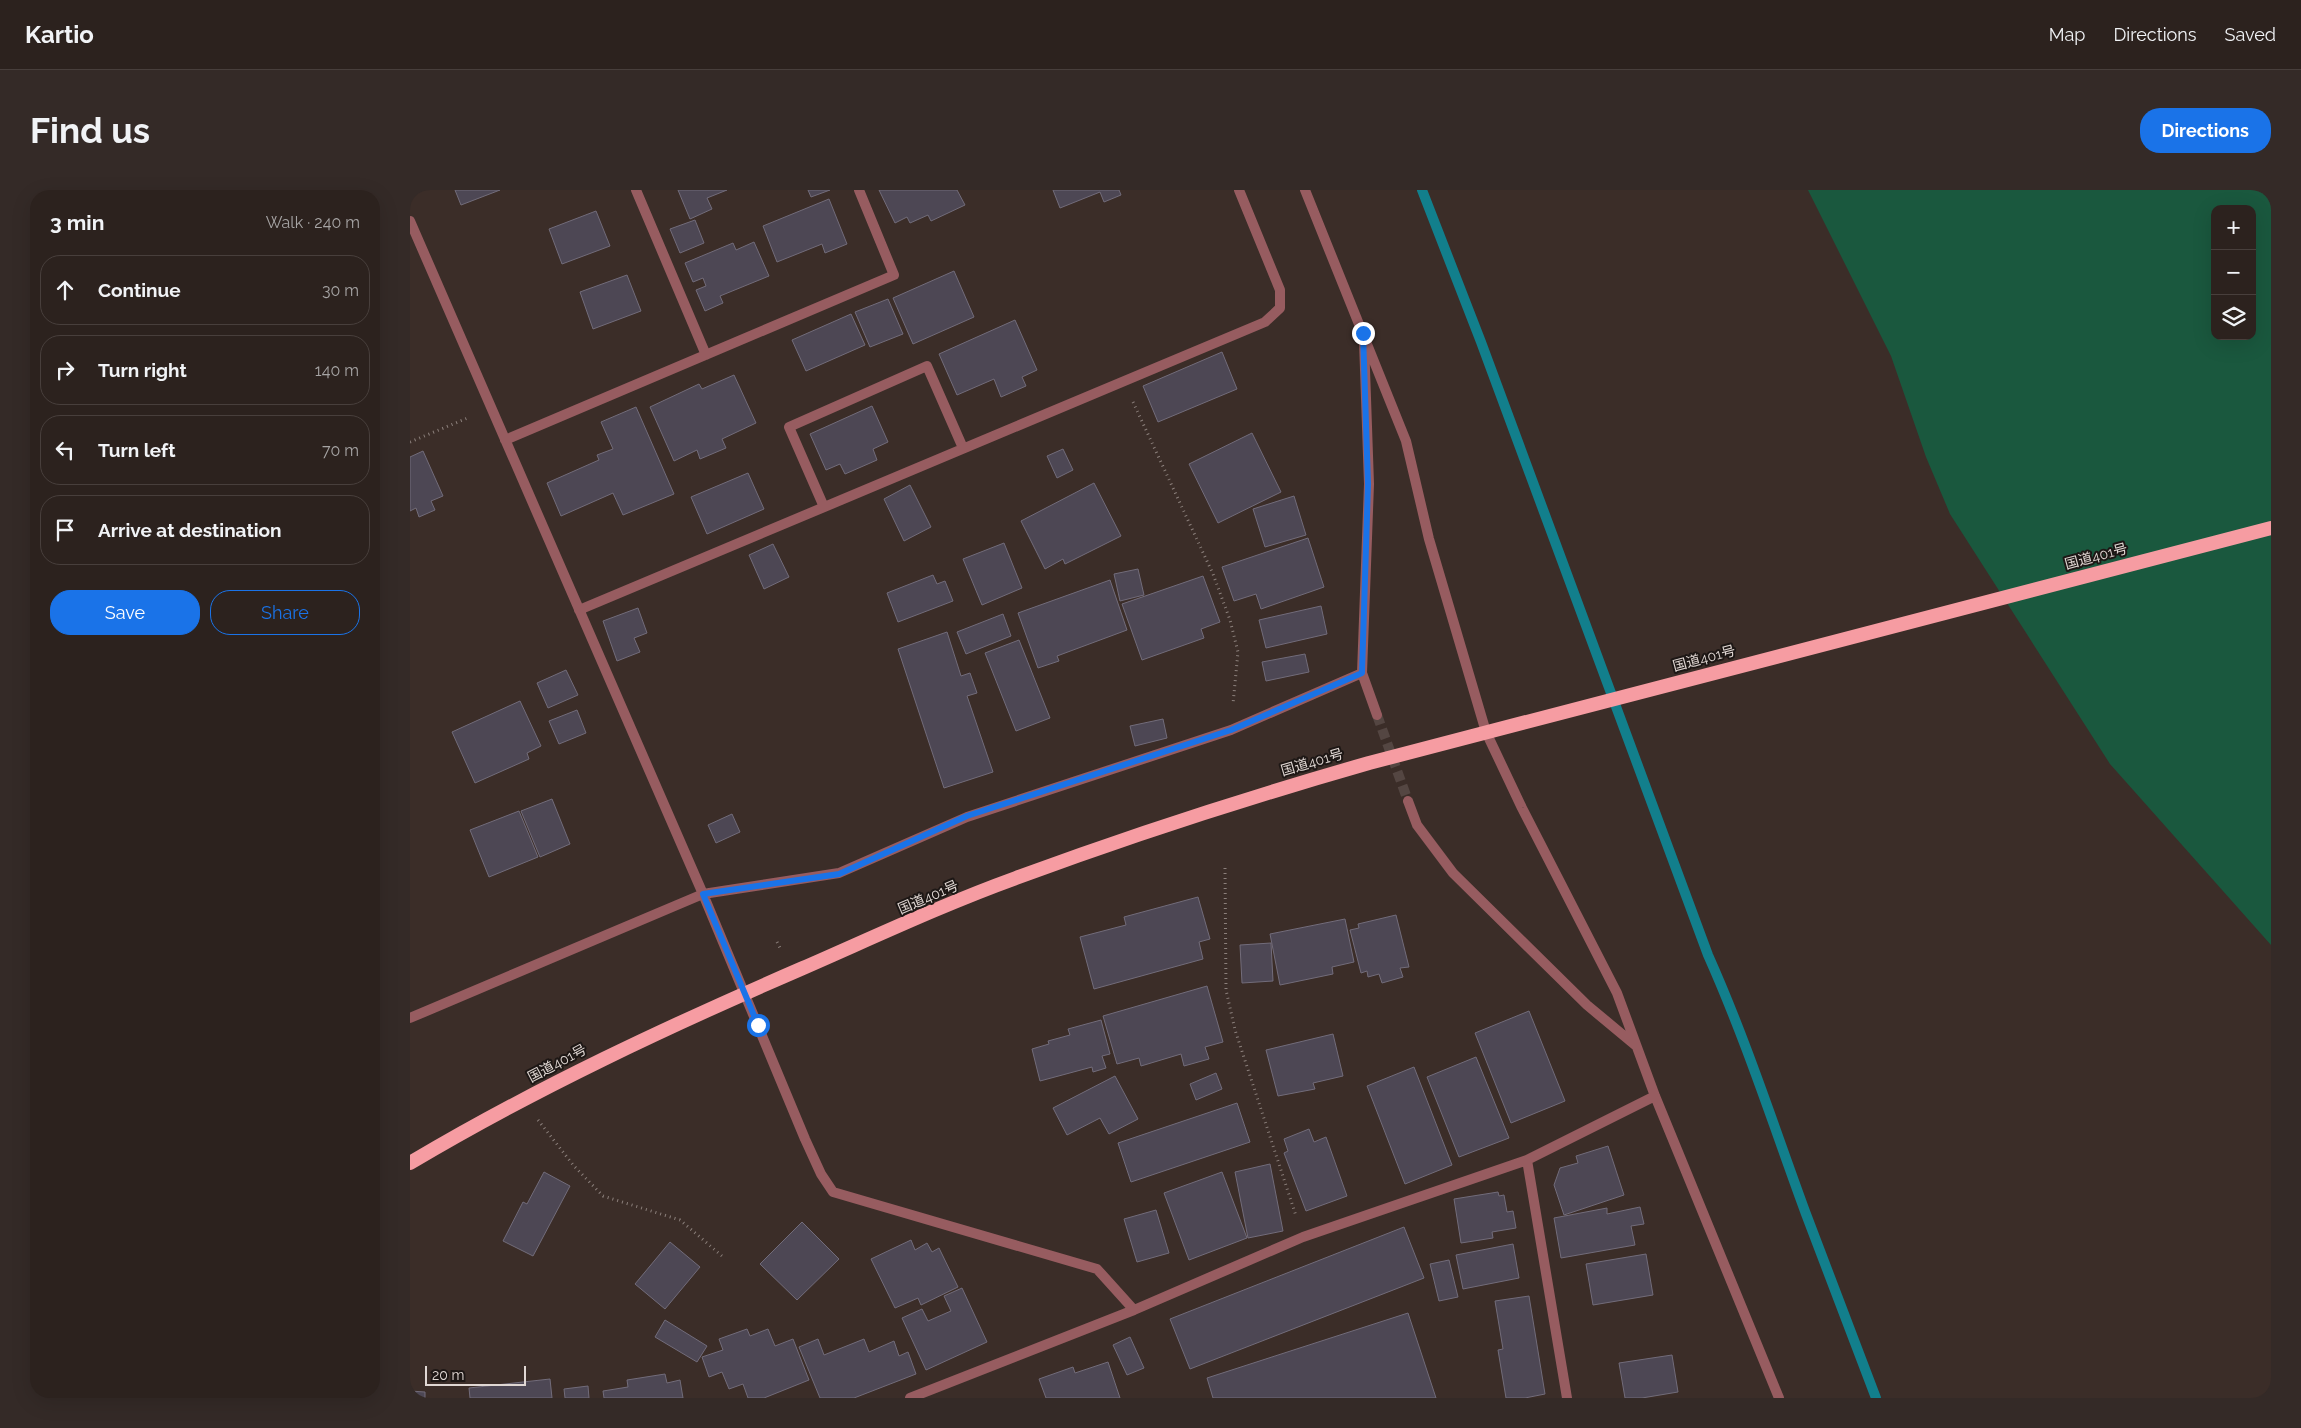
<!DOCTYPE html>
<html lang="en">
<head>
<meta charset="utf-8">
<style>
  :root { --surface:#2c221e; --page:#342a27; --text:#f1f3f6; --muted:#a6a4a4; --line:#483f3c; --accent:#1a73e8 }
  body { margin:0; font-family:Raleway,"Noto Sans JP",sans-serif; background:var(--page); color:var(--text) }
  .controls { position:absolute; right:15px; top:15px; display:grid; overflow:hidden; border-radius:10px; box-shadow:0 5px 20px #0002 }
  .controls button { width:45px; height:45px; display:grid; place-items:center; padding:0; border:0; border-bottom:1px solid var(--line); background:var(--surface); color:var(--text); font:25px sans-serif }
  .scale { position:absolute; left:15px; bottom:12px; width:101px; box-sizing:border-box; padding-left:5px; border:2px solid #e0d7d3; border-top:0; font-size:14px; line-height:18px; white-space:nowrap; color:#e0d7d3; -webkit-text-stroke:4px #1d1715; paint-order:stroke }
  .stop { position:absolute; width:15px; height:15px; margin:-11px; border:4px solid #1a73e8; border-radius:50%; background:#fff }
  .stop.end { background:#1a73e8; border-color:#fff; box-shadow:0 1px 5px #0008 }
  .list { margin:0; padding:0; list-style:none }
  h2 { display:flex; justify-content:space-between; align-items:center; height:65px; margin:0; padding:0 20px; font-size:21px }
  h2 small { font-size:16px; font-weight:400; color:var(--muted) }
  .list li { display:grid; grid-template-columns:32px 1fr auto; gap:15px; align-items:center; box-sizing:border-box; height:70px; margin:0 10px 10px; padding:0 10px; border:1px solid var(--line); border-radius:20px }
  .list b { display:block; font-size:19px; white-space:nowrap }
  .list em { font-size:16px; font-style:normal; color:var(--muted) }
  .actions { display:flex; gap:10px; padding:15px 20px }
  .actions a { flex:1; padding:11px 0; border:1px solid var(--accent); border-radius:20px; text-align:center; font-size:18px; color:var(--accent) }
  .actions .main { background:var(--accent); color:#fff }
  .icon { flex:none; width:28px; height:28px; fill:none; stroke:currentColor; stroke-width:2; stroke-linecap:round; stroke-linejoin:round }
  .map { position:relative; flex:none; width:1861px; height:1208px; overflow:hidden; border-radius:20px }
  header { display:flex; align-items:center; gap:30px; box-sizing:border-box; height:70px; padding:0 25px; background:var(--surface); border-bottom:1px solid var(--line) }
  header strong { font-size:24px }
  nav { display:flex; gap:28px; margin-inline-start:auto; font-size:18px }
  .intro { display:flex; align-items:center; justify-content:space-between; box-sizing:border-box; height:120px; padding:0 30px }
  h1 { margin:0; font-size:35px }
  .button { padding:12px 22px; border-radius:20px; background:var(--accent); color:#fff; font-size:18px; font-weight:700 }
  main { display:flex; gap:30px; padding:0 30px }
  aside { flex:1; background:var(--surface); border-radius:20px; box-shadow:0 5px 20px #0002 }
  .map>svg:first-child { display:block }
  .green { fill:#1a583e; fill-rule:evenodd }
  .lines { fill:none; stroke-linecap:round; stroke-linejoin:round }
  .stream { stroke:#127f8c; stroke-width:10 }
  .building { fill:#4d4754; stroke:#726c7a }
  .minor-tunnel { stroke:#544642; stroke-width:10; stroke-dasharray:10 5; stroke-linecap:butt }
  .path { stroke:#8c807c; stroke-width:3; stroke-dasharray:1 4; stroke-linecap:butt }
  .minor { stroke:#975c60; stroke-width:10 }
  .trunk { stroke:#f69ca2; stroke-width:14 }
  .route { stroke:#1a73e8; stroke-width:6 }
  .labels { text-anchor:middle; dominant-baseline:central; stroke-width:4; stroke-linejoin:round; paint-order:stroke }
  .street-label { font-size:14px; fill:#e0d7d3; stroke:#1d1715 }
</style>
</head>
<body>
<header>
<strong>Kartio</strong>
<nav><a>Map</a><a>Directions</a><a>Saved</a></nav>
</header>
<div class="intro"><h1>Find us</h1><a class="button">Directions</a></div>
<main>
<aside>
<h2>3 min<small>Walk · 240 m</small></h2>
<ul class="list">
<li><svg class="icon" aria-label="ahead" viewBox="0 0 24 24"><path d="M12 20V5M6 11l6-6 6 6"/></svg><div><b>Continue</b></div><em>30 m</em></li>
<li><svg class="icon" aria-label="right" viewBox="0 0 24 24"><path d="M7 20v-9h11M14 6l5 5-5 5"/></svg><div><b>Turn right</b></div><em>140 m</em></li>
<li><svg class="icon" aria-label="left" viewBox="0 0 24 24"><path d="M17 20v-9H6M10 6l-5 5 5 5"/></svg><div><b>Turn left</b></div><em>70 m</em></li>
<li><svg class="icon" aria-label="arrive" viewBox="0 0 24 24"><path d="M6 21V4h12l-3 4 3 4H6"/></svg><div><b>Arrive at destination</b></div></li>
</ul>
<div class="actions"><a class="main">Save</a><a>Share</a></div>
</aside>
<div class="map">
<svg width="1861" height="1208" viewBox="0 0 1861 1208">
  <rect width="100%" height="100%" fill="#3b2d28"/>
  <path class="green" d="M1398 0H1861V755L1700 574 1540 324 1516 267 1481 166ZM1805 19H1842V146H1805Z"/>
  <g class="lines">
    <path class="stream" d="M1012 0 1071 152 1298 765C1336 850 1364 937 1396 1024 1419 1086 1443 1147 1466 1208"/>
  </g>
  <path class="building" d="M45 0H90L51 15Z
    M268 0H317L297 8 302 19 280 29Z
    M398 0H420L401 7Z
    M469 0H547L555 15 521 31 518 25 500 33 497 27 485 33Z
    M643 0H709L711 5 694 12 690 2 650 18Z
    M419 9 437 54 415 63 412 54 367 72 353 36Z
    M186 21 200 56 152 74 139 39Z
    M285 30 294 53 270 63 260 39Z
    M344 52 359 86 310 106 313 113 295 121 286 100 296 96 293 88 283 92 275 73 323 53 326 60Z
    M544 81 564 127 503 154 483 108Z
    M217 85 231 121 183 139 170 102Z
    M478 109 493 144 460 157 445 122Z
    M441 124 455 155 396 181 382 150Z
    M605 130 627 180 612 187 616 196 591 207 584 189 547 205 529 164Z
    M812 162 827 199 748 232 733 196Z
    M324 185 346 233 312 249 316 258 290 269 287 260 264 271 240 217 289 194 292 199Z
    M462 216 478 252 463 259 467 270 435 284 430 274 416 280 400 244Z
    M226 217 264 304 213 325 203 303 151 326 137 293 189 270 187 265 203 259 191 232Z
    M842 243 871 302 808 333 779 274Z
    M653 259 663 280 647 288 637 266Z
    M13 261 33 306 21 311 25 320 9 327 6 318 0 321V267Z
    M338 283 354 319 297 344 281 307Z
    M684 293 711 346 655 374 653 369 635 379 611 331Z
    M500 295 521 337 494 351 474 309Z
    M884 306 896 345 855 357 843 319Z
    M898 348 914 397 851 419 846 404 824 411 812 377Z
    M594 353 612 398 572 415 553 369Z
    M363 354 379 387 354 399 339 365Z
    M728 379 734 405 710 411 704 384Z
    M523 385 527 394 535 391 543 411 488 432 477 403Z
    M793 386 810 432 791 439 794 448 732 470 712 414Z
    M700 390 717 440 647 466 649 471 628 478 608 423Z
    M911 416 917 444 856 458 849 430Z
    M228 418 237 443 224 448 230 462 207 471 193 431Z
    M593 424 601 446 556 464 547 442Z
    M537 442 551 486 560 483 567 503 557 506 583 582 534 598 488 459Z
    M609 450 640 528 606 541 575 463Z
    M895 464 899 482 856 491 852 472Z
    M156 480 168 505 138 518 127 493Z
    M110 511 131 556 117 563 119 569 65 593 42 542Z
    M167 520 176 543 149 554 139 531Z
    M753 529 757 548 725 556 720 536Z
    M142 609 160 654 130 667 111 621Z
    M109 621 128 667 79 687 60 640Z
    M322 624 330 642 306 653 298 635Z
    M788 707 800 749 789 752 793 769 684 799 670 747 716 735 714 727Z
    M986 725 999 777 990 778 993 787 972 793 969 784 958 787 957 781 951 783 940 740 949 738 948 734Z
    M935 729 944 772 922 777 923 784 870 795 860 744Z
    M861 753 863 791 832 793 830 755Z
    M797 796 813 852 795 857 799 869 774 876 771 864 731 876 729 868 707 874 693 826Z
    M1119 821 1155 911 1101 933 1065 843Z
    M691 830 700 864 692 866 696 878 683 882 682 877 630 891 622 859 639 854 638 851 660 845 658 839Z
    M923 844 933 886 903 893 905 899 868 906 856 860Z
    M1066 867 1099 948 1049 967 1017 887Z
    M1004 877 1042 975 995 994 957 896Z
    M806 883 812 899 786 910 780 894Z
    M705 886 728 929 699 944 690 928 657 945 643 918Z
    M827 913 840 952 721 992 708 953Z
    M899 939 904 952 916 947 937 1006 896 1021 874 963 878 961 874 949Z
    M1198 956 1214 1005 1154 1025 1144 995 1150 978 1168 973 1166 966Z
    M860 974 873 1041 838 1048 825 982Z
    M134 982 160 996 123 1066 93 1051 113 1012 117 1014Z
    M812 982 837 1048 779 1070 754 1003Z
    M1088 1002 1089 1006 1094 1005 1097 1022 1103 1021 1106 1038 1082 1042 1083 1048 1051 1053 1044 1009Z
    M1230 1017 1234 1034 1221 1036 1225 1055 1151 1068 1144 1028 1197 1018V1024Z
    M746 1020 759 1063 727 1072 714 1029Z
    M392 1032 429 1069 387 1110 350 1074Z
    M994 1037 1014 1088 780 1179 760 1129Z
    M501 1050 505 1060 517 1053 522 1062 529 1058 548 1097 511 1115 508 1108 485 1118 461 1069Z
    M260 1052 290 1077 255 1119 225 1094Z
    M1103 1054 1109 1088 1053 1099 1046 1065Z
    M1236 1064 1243 1105 1183 1115 1176 1074Z
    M1039 1070 1048 1107 1029 1111 1020 1074Z
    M552 1098 577 1152 516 1180 492 1128 512 1119 518 1131 541 1121 534 1106Z
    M1119 1106 1135 1204 1115 1208H1096L1088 1160 1093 1159 1085 1111Z
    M998 1123 1026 1208H803L797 1188Z
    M255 1130 297 1156 287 1172 245 1147Z
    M337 1139 340 1146 358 1139 365 1156 383 1149 399 1190 354 1208H338L333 1194 319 1199 312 1182 299 1187 292 1167 313 1160 309 1149Z
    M720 1147 734 1178 717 1185 703 1155Z
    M408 1149 414 1165 454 1149 459 1162 484 1151 489 1166 498 1162 506 1184 444 1208H410L389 1157Z
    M1262 1165 1268 1202 1232 1208H1215L1209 1173Z
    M698 1172 710 1208H636L629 1189 663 1177 665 1183Z
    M255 1184 257 1193 270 1190 273 1208H194L193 1201 218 1197 217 1190Z
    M140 1189 142 1208H60L59 1198Z
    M178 1196 179 1208H155L154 1199Z
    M0 1201 15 1202V1208H0Z"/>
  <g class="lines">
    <path class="minor-tunnel" d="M967 525 998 611"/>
    <path class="path" d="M723 212 803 384 820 430 828 462 823 514
      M0 252 60 227
      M815 678 816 800 825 840 886 1026
      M367 752 371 760
      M128 930 164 976 193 1006 270 1030 312 1066"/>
    <path class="minor" d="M226 0 296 165
      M895 0 996 251 1019 349 1076 542 1112 618 1207 803 1245 906 1369 1208
      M0 31 293 704 429 683 557 627 821 540 952 483
      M954 151 959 294 952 483 967 525
      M95 250 484 85 449 0
      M414 317 379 237 517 176 553 258
      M169 420 855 132 870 118V100L829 0
      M998 611 1007 635 1043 683 1177 815 1225 855
      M0 828 293 704 395 949 411 984 423 1002 687 1079 724 1120
      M1117 970 1245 906
      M500 1208 724 1120 893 1047 1117 970 1157 1208"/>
    <path class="trunk" d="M0 973C126 898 259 836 393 778 464 747 534 714 606 688 722 645 840 607 959 573L1861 338"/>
  </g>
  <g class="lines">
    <path class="route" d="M348 835 293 704 429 684 557 626 821 540 952 483 958 294 953 143"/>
  </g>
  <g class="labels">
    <g class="street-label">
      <text transform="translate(1686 366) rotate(-15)">国道401号</text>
      <text transform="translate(1294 468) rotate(-15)">国道401号</text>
      <text transform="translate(902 572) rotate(-16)">国道401号</text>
      <text transform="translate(518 707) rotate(-23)">国道401号</text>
      <text transform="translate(147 873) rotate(-28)">国道401号</text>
    </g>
  </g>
</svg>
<div class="controls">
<button>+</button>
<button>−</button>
<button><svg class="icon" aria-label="layers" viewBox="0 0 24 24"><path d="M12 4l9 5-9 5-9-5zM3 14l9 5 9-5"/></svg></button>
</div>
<div class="scale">20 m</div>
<div class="stop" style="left:348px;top:835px"></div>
<div class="stop end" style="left:953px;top:143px"></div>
</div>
</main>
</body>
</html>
